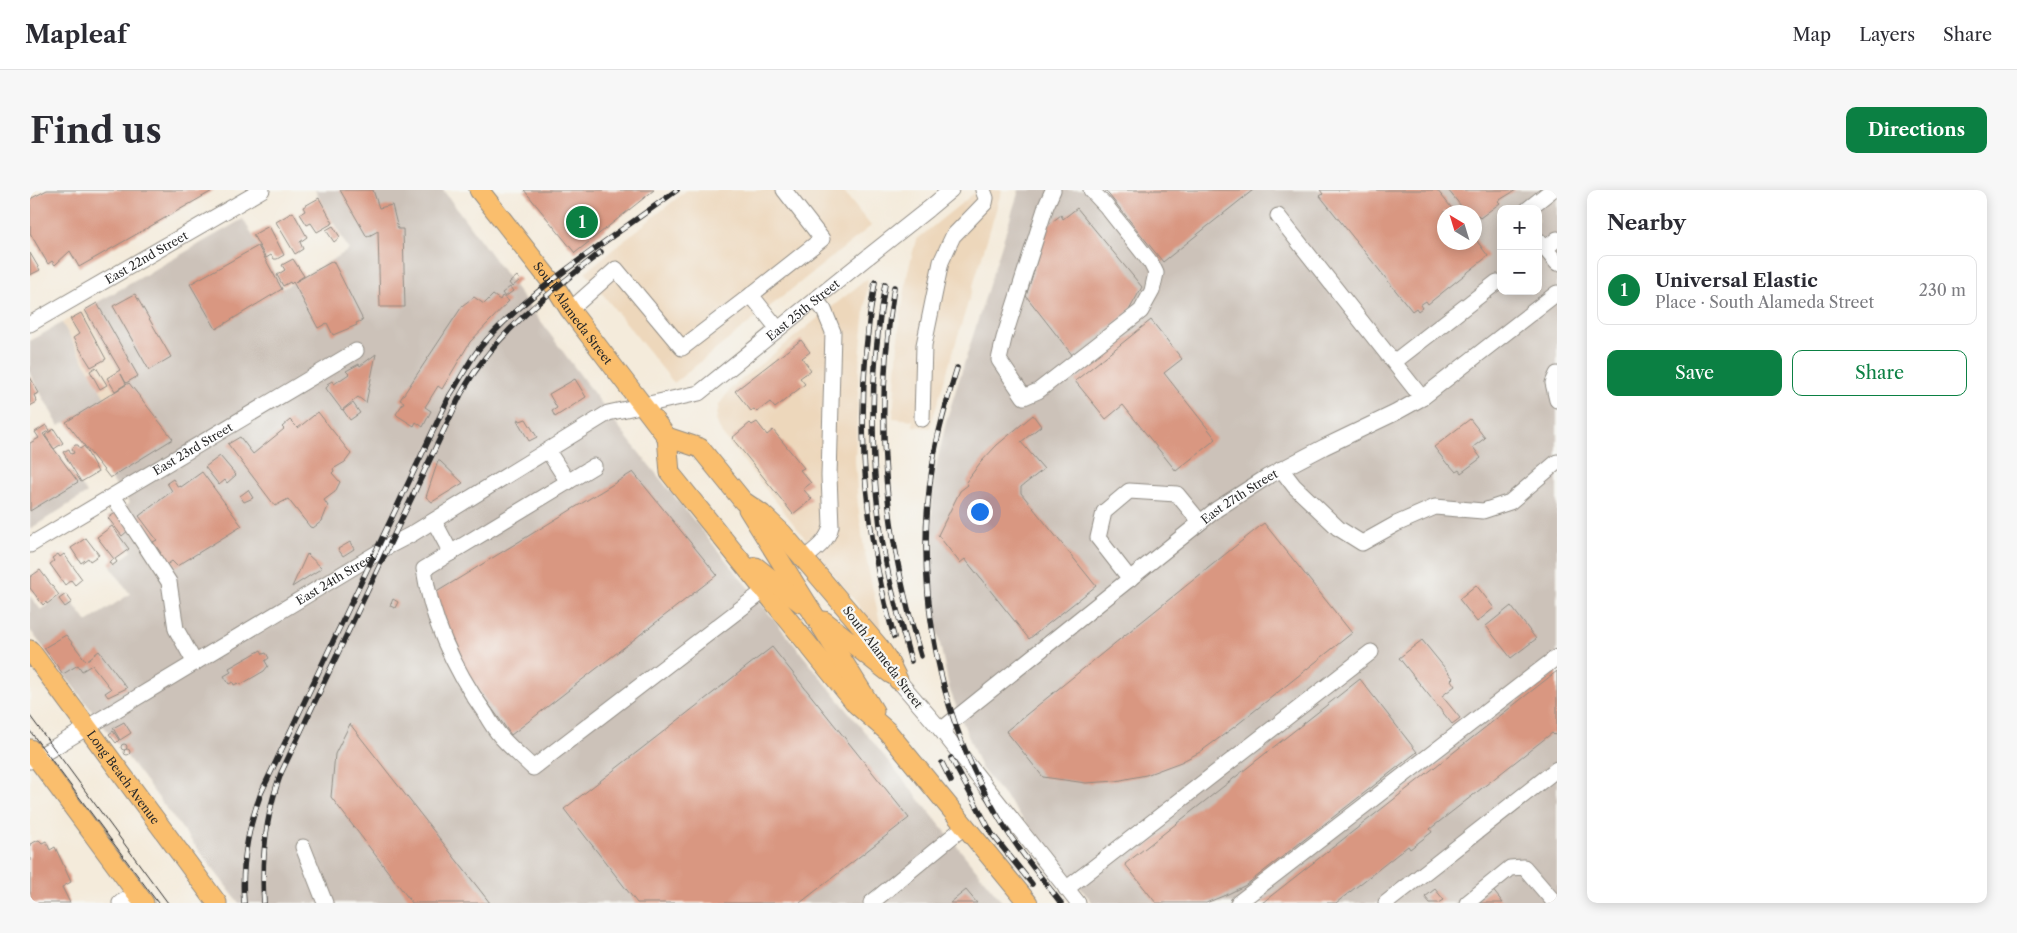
<!DOCTYPE html>
<html lang="en">
<head>
<meta charset="utf-8">
<style>
  :root { --surface:#fff; --page:#f7f7f7; --text:#2b2b33; --muted:#7c7c81; --line:#e1e1e2; --accent:#0b8043 }
  body { margin:0; font-family:"Libre Caslon Text",serif; background:var(--page); color:var(--text) }
  .controls { position:absolute; right:15px; top:15px; display:grid; overflow:hidden; border-radius:10px; box-shadow:0 2px 12px #0003 }
  .controls button { width:45px; height:45px; display:grid; place-items:center; padding:0; border:0; border-bottom:1px solid var(--line); background:var(--surface); color:var(--text); font:25px sans-serif }
  .compass { position:absolute; left:1407px; top:15px; width:45px; height:45px; border-radius:50%; background:var(--surface); box-shadow:0 2px 12px #0003; rotate:322deg }
  .you { position:absolute; left:949px; top:321px; width:18px; height:18px; margin:-12px; border:4px solid #fff; border-radius:50%; background:#1a73e8; box-shadow:0 0 0 8px #1a73e833 }
  .badge { display:grid; place-items:center; width:32px; height:32px; border-radius:50%; background:var(--accent); color:#fff; font-size:16px; font-weight:700 }
  .pin { position:absolute; translate:-50% -50%; border:2px solid #fff; box-shadow:0 1px 5px #0006 }
  .list { margin:0; padding:0; list-style:none }
  h2 { display:flex; justify-content:space-between; align-items:center; height:65px; margin:0; padding:0 20px; font-size:21px }
  h2 small { font-size:16px; font-weight:400; color:var(--muted) }
  .list li { display:grid; grid-template-columns:32px 1fr auto; gap:15px; align-items:center; box-sizing:border-box; height:70px; margin:0 10px 10px; padding:0 10px; border:1px solid var(--line); border-radius:10px }
  .list b { display:block; font-size:19px; white-space:nowrap }
  .list p { margin:0; font-size:16px; white-space:nowrap; color:var(--muted) }
  .list em { font-size:16px; font-style:normal; color:var(--muted) }
  .actions { display:flex; gap:10px; padding:15px 20px }
  .actions a { flex:1; padding:11px 0; border:1px solid var(--accent); border-radius:10px; text-align:center; font-size:18px; color:var(--accent) }
  .actions .main { background:var(--accent); color:#fff }
  .map { position:relative; flex:none; width:1527px; height:713px; overflow:hidden; border-radius:10px }
  header { display:flex; align-items:center; gap:30px; box-sizing:border-box; height:70px; padding:0 25px; background:var(--surface); border-bottom:1px solid var(--line) }
  header strong { font-size:24px }
  nav { display:flex; gap:28px; margin-inline-start:auto; font-size:18px }
  .intro { display:flex; align-items:center; justify-content:space-between; box-sizing:border-box; height:120px; padding:0 30px }
  h1 { margin:0; font-size:35px }
  .button { padding:12px 22px; border-radius:10px; background:var(--accent); color:#fff; font-size:18px; font-weight:700 }
  main { display:flex; gap:30px; padding:0 30px }
  aside { flex:1; background:var(--surface); border-radius:10px; box-shadow:0 2px 12px #0003 }
  .map>svg:first-child { display:block }
  .built { fill:#edd7bb }
  .industrial { fill:#ccc2b9; fill-rule:evenodd }
  .building { fill:#d99781 }
  .lines { fill:none; stroke-linecap:round; stroke-linejoin:round }
  .minor-casing { stroke:#908b83; stroke-width:17 }
  .major-casing { stroke:#908b83; stroke-width:21 }
  .minor { stroke:#fff; stroke-width:15 }
  .major { stroke:#fabe6d; stroke-width:19 }
  .tram { stroke:#2b2b2b; stroke-width:1 }
  .rail-casing { stroke:#2b2b2b; stroke-width:5.5 }
  .rail { stroke:#f6f6f2; stroke-width:4; stroke-dasharray:11; stroke-linecap:butt }
  .minor-bridge-casing { stroke:#908b83; stroke-width:17; stroke-linecap:butt }
  .minor-bridge { stroke:#fff; stroke-width:15 }
  .labels { text-anchor:middle; dominant-baseline:central; stroke-width:4.5; stroke-linejoin:round; paint-order:stroke }
  .street-label { font-size:12px; fill:#2b2b2b; stroke:#f6f6f2 }
</style>
</head>
<body>
<header>
<strong>Mapleaf</strong>
<nav><a>Map</a><a>Layers</a><a>Share</a></nav>
</header>
<div class="intro"><h1>Find us</h1><a class="button">Directions</a></div>
<main>
<div class="map">
<svg width="1527" height="713" viewBox="0 0 1527 713">
  <rect width="100%" height="100%" fill="#f6f6f2"/>
  <filter id="ink" filterUnits="userSpaceOnUse"><feTurbulence type="fractalNoise" baseFrequency=".02" numOctaves="2"/><feDisplacementMap in="SourceGraphic" scale="10" xChannelSelector="R" yChannelSelector="G"/><feConvolveMatrix kernelMatrix="1 2 1 2 8 2 1 2 1" color-interpolation-filters="sRGB"/></filter>
  <filter id="wash" filterUnits="userSpaceOnUse"><feTurbulence type="fractalNoise" baseFrequency=".0096" numOctaves="4" result="noise"/><feDisplacementMap in="SourceGraphic" scale="20" xChannelSelector="R" yChannelSelector="G"/><feGaussianBlur stdDeviation="1.12" result="paint"/><feColorMatrix in="noise" values="0 0 0 0 0 0 0 0 0 0 0 0 0 0 0 0 0 1.4 0 .05"/><feComposite in="paint" operator="in"/></filter>
  <g filter="url(#wash)">
    <rect width="100%" height="100%" fill="#f4ebdb"/>
    <path class="built" d="M657 0H812L841 36 644 193 555 82Z
      M948 0H972L900 238 883 236V230L863 228 869 139 878 81 886 50Z
      M838 88 829 179 825 270 828 315 834 359 853 446 692 244 686 230 689 215 702 197Z
      M54 120 97 194 74 208 32 133Z"/>
    <path class="industrial" d="M285 0H413L594 244 973 713H209L0 440V406L11 420 35 403 57 432 100 404 81 377 102 361 77 327 100 313 36 232 29 236 0 184V151L32 133 75 208 97 194 54 120 213 29 253 98 319 60Z
      M989 0H1527V713H1063L951 578 920 501 905 431 900 395V360L904 286 917 228ZM1471 19H1508V101H1471ZM1414 22H1444V52H1414Z
      M13 245 57 303 0 339V253Z"/>
    <g id="blocks">
      <path class="building" d="M17 0H184L49 77 40 61 25 75 22 71 18 74 0 43V9Z
        M310 0H343L349 18 362 15 368 39H373L375 117H350L348 41 337 47Z
        M494 0H624L545 63Z
        M1075 0H1223L1133 72Z
        M1290 0H1407L1425 22H1414V52H1444V47L1458 66 1398 114 1396 111 1390 115 1392 118 1388 121 1386 118 1382 121 1290 6 1293 4Z
        M1418 0H1486L1468 11 1470 13 1450 28 1448 26 1444 29V22H1436Z
        M289 8 303 33 287 42 281 33 277 35 270 24 275 21 273 17Z
        M1047 18 1112 97 1098 122 1043 166 996 106 1018 35 1031 25 1033 29Z
        M263 22 277 47 270 52 273 59 265 64 246 32Z
        M239 36 254 65 247 69H244L241 65 236 68 223 45Z
        M303 36 310 47 304 52 296 40Z
        M228 56 252 99 186 139 160 94Z
        M0 63 10 80 0 85Z
        M263 69 274 86 265 92 303 71 333 130 326 133 327 135 303 145 297 133 288 138 263 92 261 94 260 92 253 96 247 85 255 80 252 75Z
        M487 86 490 90 482 97 479 93Z
        M480 97 483 101 475 107 472 103Z
        M105 104 141 167 119 180 83 116Z
        M463 105 470 110 472 106 479 111 440 152 412 199 408 196 395 217 401 221 393 237 386 232 384 236 368 226 366 224 374 212 370 210 433 115 444 107 454 114Z
        M67 113 108 186 96 193 91 184 96 194 85 201 77 188 90 180 55 120Z
        M51 123 76 169 61 177 43 148 49 144 40 129Z
        M1121 130 1152 169 1134 183 1186 249 1146 281 1093 215 1076 229 1045 191Z
        M771 150 780 162 772 168 781 180 770 188 775 194 745 218 740 212 727 222 724 219 721 221 705 201Z
        M346 164 336 213 328 207 312 220 297 200 296 198 299 195 297 194 302 191 304 194 319 184 316 181 329 174 330 176Z
        M66 177 77 195 70 199 60 181Z
        M0 187 9 203 4 205 7 212 0 216Z
        M545 189 556 207 525 227 522 221 527 218 519 204Z
        M99 193 143 249 80 288 36 232Z
        M323 213 330 223 320 230 313 220Z
        M288 222 321 264 315 272 303 279 304 281 302 283 310 292 305 302 294 310 298 316 292 331 283 338 280 337 258 309 245 316 198 254 210 247 223 264 254 239 252 237 260 230 268 238Z
        M1003 225 1011 236 991 252 1014 279 991 297V303L1066 396 999 449 935 369 930 373 908 345 930 301 938 295 936 292 950 273 967 255Z
        M489 229 490 231 496 229 507 247 499 251 487 230Z
        M1440 229 1455 248 1443 257 1451 268 1431 283 1429 280 1426 282 1419 274 1418 275 1404 257Z
        M727 232 737 245 743 240 774 278 770 280 781 293 773 299 782 309 763 324 702 248 720 233 722 235Z
        M16 235 20 240 13 244 48 292 0 321V253L9 248 5 242Z
        M24 239 33 253 24 259 15 245Z
        M45 255H48L50 259 54 256 68 282 51 292 33 262 39 259 41 264 44 263 42 259Z
        M190 266 206 285 197 293 195 290 189 295 175 277Z
        M408 271H410L433 293 402 312 396 307Z
        M172 282 212 336 147 376 142 371 135 376 127 365 131 363 123 352 127 350 109 326 142 301 137 293 143 289 148 297 150 296 151 297Z
        M603 282 687 385 481 545 453 506 436 479 420 444 405 403Z
        M218 300 223 308 214 312 210 306Z
        M87 322 100 339 92 346 78 328Z
        M1234 333 1322 443 1203 538 1170 562 1151 572 1116 585 1086 591 1056 593 1013 587 976 541Z
        M82 336 99 359 85 369 87 372 82 376 79 372 84 369 67 347Z
        M56 348 69 365 60 371 58 368 51 373 41 358Z
        M320 352 324 359 313 366 308 359Z
        M28 364 30 367 34 364 52 389 45 395 41 390 35 395 20 374 24 371 22 368Z
        M277 364 292 378 262 397Z
        M10 380 29 405 17 414 16 412 13 415 0 398V387Z
        M1446 395 1464 418 1447 432 1429 409Z
        M36 404 42 412 35 417 29 409Z
        M363 409 368 412 365 418 360 416Z
        M1481 416 1506 449 1481 468 1456 436Z
        M36 445 56 471 69 461 97 498 78 507 75 503 81 499 62 475 52 481 48 475 33 484 14 458Z
        M1392 450 1423 488 1421 490 1425 496 1412 506 1430 528 1422 534 1369 468Z
        M742 457 879 628 770 713H607L534 619Z
        M231 460 233 464 236 463 239 468 235 471 238 476 234 481 210 495 208 493 204 495 203 492 199 494 194 486 201 482 199 478Z
        M1527 481V543L1524 545 1522 543 1400 639 1402 642 1380 659 1378 656 1306 713H1232Z
        M1330 489 1387 562 1216 695 1198 704 1176 713H1126L1095 674Z
        M94 532 101 543 90 550 83 538Z
        M320 534 460 713H382L301 607 305 564Z
        M83 541 89 550 86 553 79 544Z
        M91 557a3 3 0 1 1 6 0a3 3 0 1 1-6 0Z
        M94 562a3 3 0 1 1 6 0a3 3 0 1 1-6 0Z
        M9 650 12 653 16 651 20 660 25 657 32 672 41 692 32 697 40 713H0V654Z
        M1405 699 1414 710 1409 713H1400L1395 707Z
        M1462 699 1473 713H1444Z
        M936 700 947 713H920Z"/>
    </g>
  </g>
  <g filter="url(#ink)">
    <use href="#blocks" fill-opacity="0" stroke="#908b83" stroke-width="1"/>
    <g class="lines">
      <defs>
        <g id="minor">
          <path d="M1023 0 1016 16 974 148 969 170 994 207 1008 201 1111 121 1122 101 1126 83 1121 73 1076 16 1061 0"/>
          <path d="M1498 19 1522 0"/>
          <path d="M897 20 921 0"/>
          <path d="M1248 26 1392 208"/>
          <path d="M1508 50 1527 73"/>
          <path d="M1515 59 1527 49"/>
          <path d="M540 120 586 79 652 158 721 105"/>
          <path id="s1" d="M0 134 232 0"/>
          <path d="M748 139 721 105 792 49 754 0"/>
          <path d="M1364 172 1467 92"/>
          <path d="M1527 184 1523 193 1527 210"/>
          <path d="M892 229 894 155 911 72 923 46 955 13 956 8 953 0"/>
          <path d="M518 261 538 292"/>
          <path d="M564 276 394 379C402 433 424 479 455 523 460 532 466 541 472 548 482 559 493 568 503 578L735 400"/>
          <path d="M1251 279 1264 296 1308 338 1332 353 1366 334 1405 317 1453 321 1480 312 1527 272"/>
          <path d="M83 306 139 392 146 439 165 473"/>
          <path d="M404 331 421 363"/>
          <path id="s2" d="M0 355 326 161"/>
          <path d="M775 368C786 359 798 351 801 336L799 286 803 142 794 120 785 109"/>
          <path d="M1100 389 1068 348 1074 322 1099 301 1147 304 1170 332"/>
          <path d="M868 490 911 540 1048 713"/>
          <path id="s3" d="M911 540 1187 319 1237 287 1294 257 1365 223 1392 208 1527 103"/>
          <path id="s4" d="M0 571 23 558 357 357 382 344 578 223 669 203 839 66"/>
          <path d="M273 657 295 713"/>
          <path d="M1036 699 1341 462"/>
          <path d="M90 713 107 703"/>
          <path d="M841 713 935 636"/>
          <path d="M1208 713 1527 467"/>
          <path d="M1356 713 1527 579"/>
          <path d="M1437 713 1480 678 1494 677 1525 713"/>
        </g>
        <g id="major">
          <path id="s5" d="M449 0 526 98 540 120 637 247 640 283 826 514 857 541 998 713"/>
          <path d="M637 247 670 258 713 311 732 324 752 343 849 457 858 470 868 490"/>
          <path d="M718 319 844 521"/>
          <path d="M726 377 771 413"/>
          <path d="M794 431 861 484"/>
          <path id="s6" d="M0 460 187 713"/>
          <path d="M0 559 114 713"/>
        </g>
      </defs>
      <use href="#minor" class="minor-casing"/>
      <use href="#major" class="major-casing"/>
      <use href="#minor" class="minor"/>
      <use href="#major" class="major"/>
      <path class="tram" d="M0 526 138 713
        M0 541 128 713"/>
      <defs>
        <path id="rail" d="M845 92C824 210 831 332 864 447
          M855 94C839 185 839 277 855 368 862 403 871 437 881 471
          M864 97C844 225 853 342 891 466
          M927 178C918 207 909 236 904 266 883 385 904 516 965 621 983 654 1008 683 1031 713
          M921 568 962 644 1002 694
          M912 573 921 591
          M214 713C211 675 218 638 231 603L420 205C430 190 438 173 448 160 466 138 487 119 509 101 553 65 601 34 647 0
          M234 713C231 669 236 624 251 583L431 204C464 144 518 104 571 62"/>
      </defs>
      <use href="#rail" class="rail-casing"/>
      <use href="#rail" class="rail"/>
      <defs>
        <path id="minor-bridge" d="M839 66 897 20"/>
      </defs>
      <use href="#minor-bridge" class="minor-bridge-casing"/>
      <use href="#minor-bridge" class="minor-bridge"/>
    </g>
  </g>
  <g class="labels">
    <g class="street-label">
      <text stroke="none"><textPath href="#s1" startOffset="134">East 22nd Street</textPath></text>
      <text stroke="none"><textPath href="#s4" startOffset="901">East 25th Street</textPath></text>
      <text stroke="none"><textPath href="#s5" startOffset="155">South Alameda Street</textPath></text>
      <text stroke="none"><textPath href="#s2" startOffset="189">East 23rd Street</textPath></text>
      <text stroke="none"><textPath href="#s3" startOffset="379">East 27th Street</textPath></text>
      <text stroke="none"><textPath href="#s4" startOffset="356">East 24th Street</textPath></text>
      <text transform="translate(853 467) rotate(53)">South Alameda Street</text>
      <text stroke="none"><textPath href="#s6" startOffset="158">Long Beach Avenue</textPath></text>
    </g>
  </g>
</svg>
<div class="controls">
<button>+</button>
<button>−</button>
</div>
<svg class="compass" viewBox="-18 -18 36 36"><path d="M0-13l5 13h-10z" fill="#e53935"/><path d="M0 13l5-13h-10z" fill="#7c7c81"/></svg>
<div class="you"></div>
<div class="pin badge" style="left:552px;top:32px">1</div>
</div>
<aside>
<h2>Nearby<small></small></h2>
<ul class="list">
<li><span class="badge">1</span><div><b>Universal Elastic</b><p>Place · South Alameda Street</p></div><em>230 m</em></li>
</ul>
<div class="actions"><a class="main">Save</a><a>Share</a></div>
</aside>
</main>
</body>
</html>
